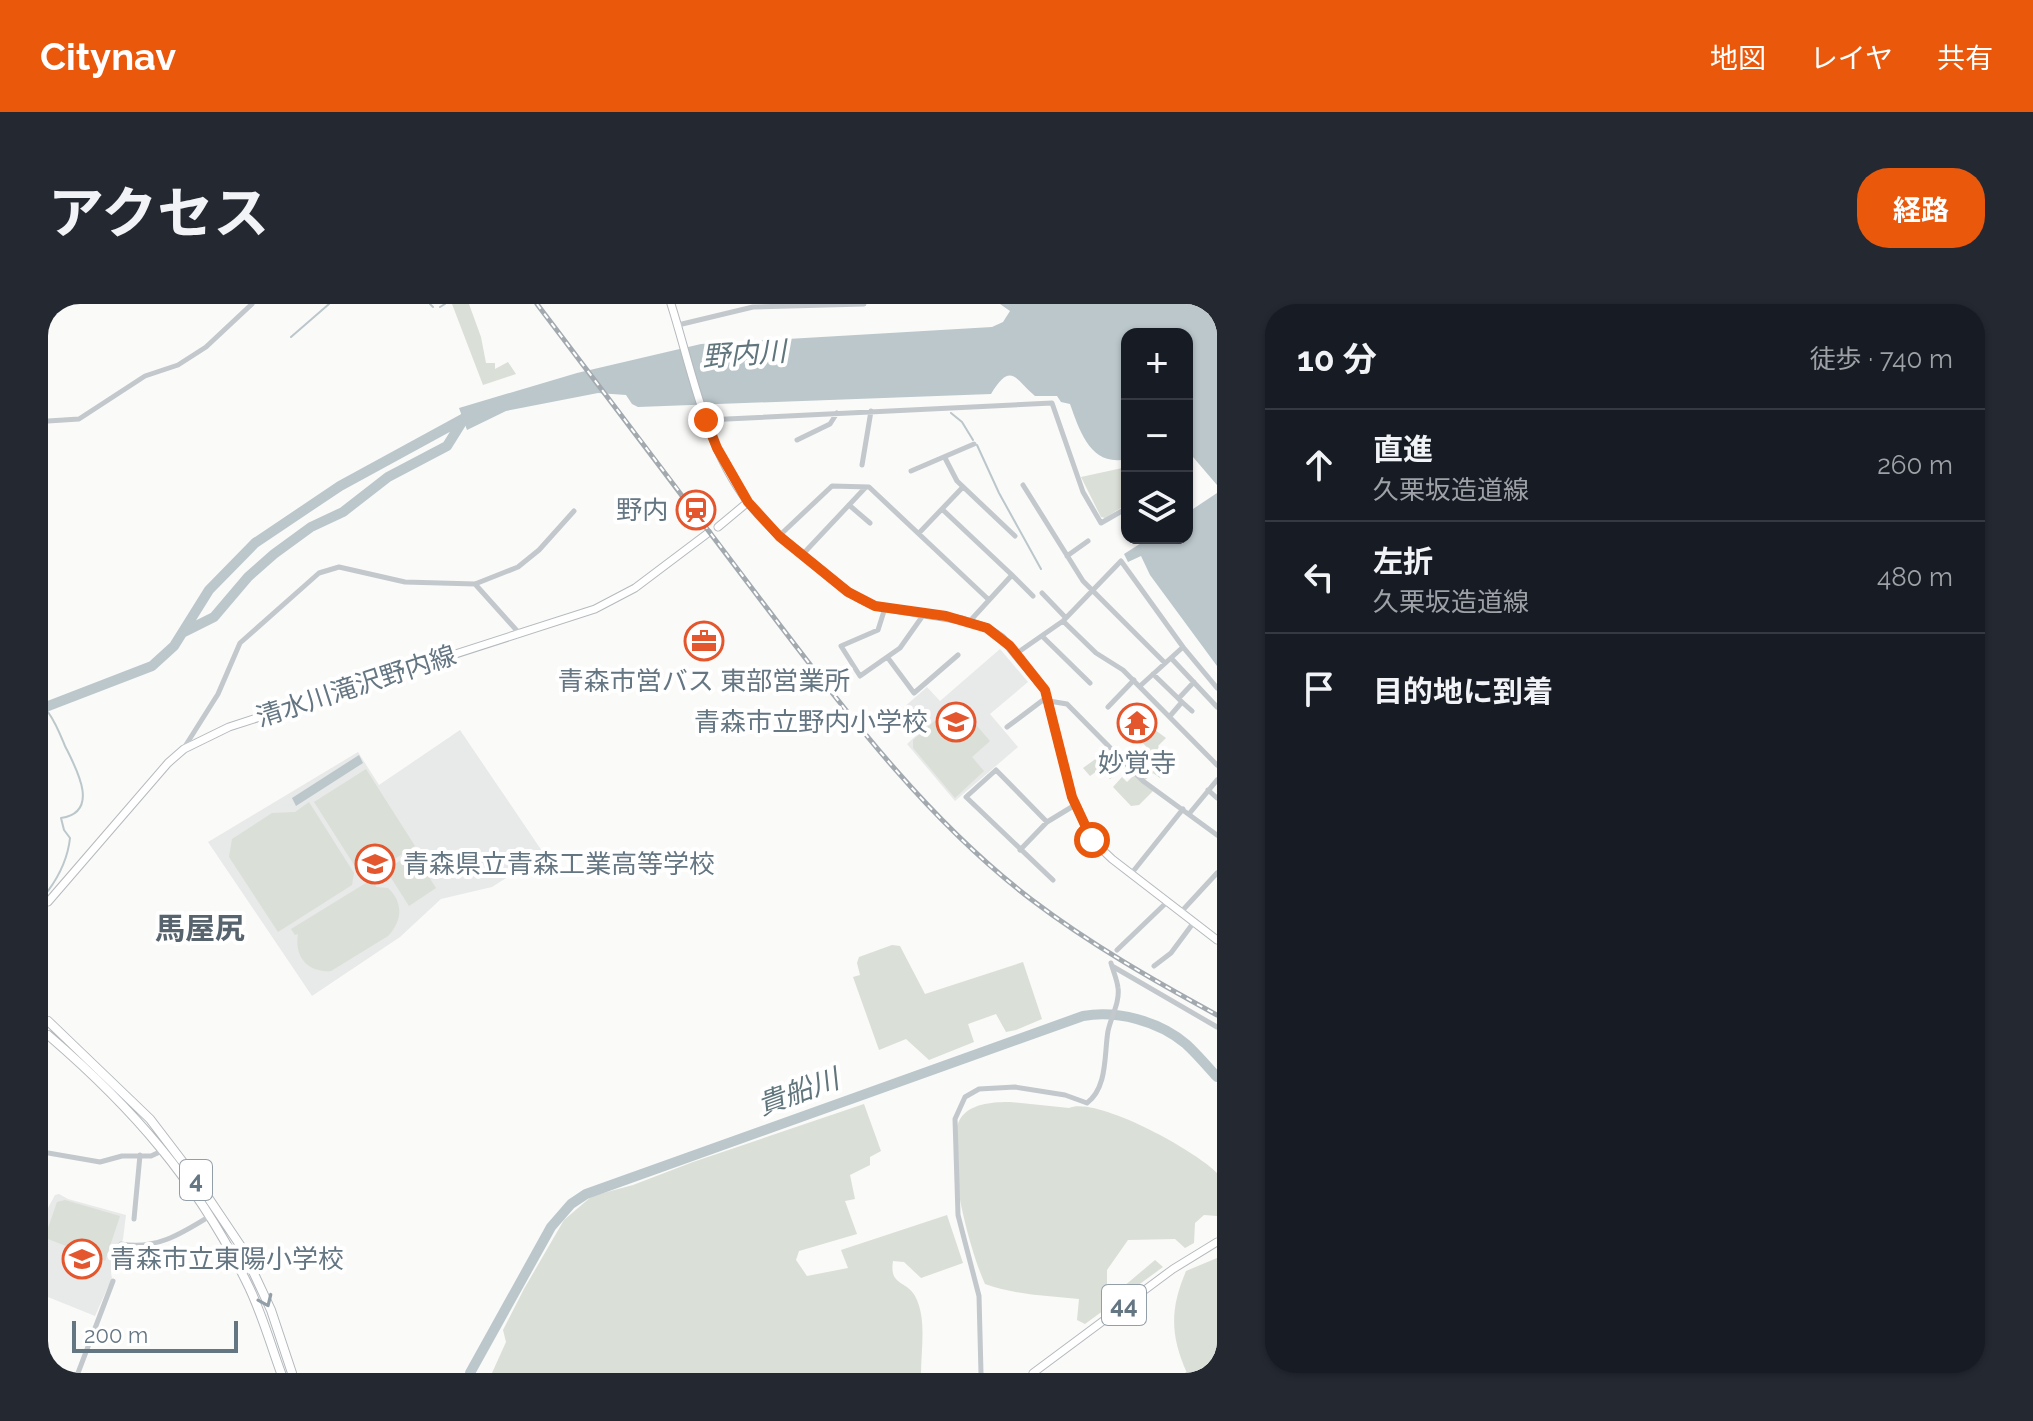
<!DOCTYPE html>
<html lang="ja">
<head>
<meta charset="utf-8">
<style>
  :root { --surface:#171b24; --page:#242831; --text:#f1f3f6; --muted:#9ea1a6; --line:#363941; --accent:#ea580c }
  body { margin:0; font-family:Raleway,"Noto Sans JP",sans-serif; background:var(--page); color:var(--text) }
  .controls { position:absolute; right:24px; top:24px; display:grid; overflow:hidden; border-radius:16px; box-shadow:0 2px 6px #0004 }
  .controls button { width:72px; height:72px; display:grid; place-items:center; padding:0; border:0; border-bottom:2px solid var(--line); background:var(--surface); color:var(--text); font:40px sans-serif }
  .scale { position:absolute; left:24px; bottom:20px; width:166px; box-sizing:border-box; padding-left:8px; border:4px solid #657683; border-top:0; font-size:22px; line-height:28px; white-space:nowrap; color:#657683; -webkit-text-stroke:6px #fff; paint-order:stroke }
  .stop { position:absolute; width:24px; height:24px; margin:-18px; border:6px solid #ea580c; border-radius:50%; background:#fff }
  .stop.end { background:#ea580c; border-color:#fff; box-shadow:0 2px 8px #0008 }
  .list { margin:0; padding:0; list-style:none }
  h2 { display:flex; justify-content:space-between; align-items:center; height:104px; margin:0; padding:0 32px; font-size:34px }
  h2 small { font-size:26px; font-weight:400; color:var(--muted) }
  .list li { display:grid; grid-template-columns:52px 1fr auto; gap:24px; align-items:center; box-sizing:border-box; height:112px; padding:0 32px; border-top:2px solid var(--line) }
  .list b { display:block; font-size:30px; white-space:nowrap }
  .list p { margin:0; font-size:26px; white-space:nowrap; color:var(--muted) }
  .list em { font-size:26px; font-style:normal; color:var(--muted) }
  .icon { flex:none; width:44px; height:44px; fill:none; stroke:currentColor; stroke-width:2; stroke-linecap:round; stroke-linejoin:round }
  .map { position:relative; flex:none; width:1169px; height:1069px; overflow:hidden; border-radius:32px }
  header { display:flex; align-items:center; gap:48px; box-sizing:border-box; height:112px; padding:0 40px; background:var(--accent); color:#fff }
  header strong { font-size:38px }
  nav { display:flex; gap:44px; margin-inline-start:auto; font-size:28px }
  .intro { display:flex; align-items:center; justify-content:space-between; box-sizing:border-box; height:192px; padding:0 48px }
  h1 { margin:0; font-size:56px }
  .button { padding:20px 36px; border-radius:32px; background:var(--accent); color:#fff; font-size:28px; font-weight:700 }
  main { display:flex; gap:48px; padding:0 48px }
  aside { flex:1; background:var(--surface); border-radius:32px; box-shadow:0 2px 6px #0004 }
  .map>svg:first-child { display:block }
  .built { fill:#e8e9e9 }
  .green { fill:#dadfd7 }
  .water { fill:#bbc7cb }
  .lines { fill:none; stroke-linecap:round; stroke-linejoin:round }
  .stream { stroke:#bbc7cb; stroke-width:2 }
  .river { stroke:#bbc7cb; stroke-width:10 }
  .major-casing { stroke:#b5babe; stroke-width:9 }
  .highway-casing { stroke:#b4b9bd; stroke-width:10 }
  .minor { stroke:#c3c8cc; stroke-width:5 }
  .major { stroke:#fff; stroke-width:7 }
  .highway { stroke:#fff; stroke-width:8 }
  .rail-casing { stroke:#a2aab0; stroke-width:5 }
  .rail { stroke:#fff; stroke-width:2; stroke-dasharray:6; stroke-linecap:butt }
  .oneway { stroke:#939fa8 }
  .route { stroke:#ea580c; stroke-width:10 }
  .labels { text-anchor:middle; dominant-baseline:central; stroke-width:8; stroke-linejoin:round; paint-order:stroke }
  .shield { fill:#fff; stroke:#939fa8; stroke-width:2 }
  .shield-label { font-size:24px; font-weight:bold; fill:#657683 }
  .poi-label { font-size:26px; fill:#657683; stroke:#fff; text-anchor:end }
  .street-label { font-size:26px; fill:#657683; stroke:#fff }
  .water-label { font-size:28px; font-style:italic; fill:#60757c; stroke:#fff }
  .quarter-label { font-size:30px; font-weight:bold; fill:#57646e; stroke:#fff }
</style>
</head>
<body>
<header>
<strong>Citynav</strong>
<nav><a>地図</a><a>レイヤ</a><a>共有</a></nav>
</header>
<div class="intro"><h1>アクセス</h1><a class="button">経路</a></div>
<main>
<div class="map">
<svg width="1169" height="1069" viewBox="0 0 1169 1069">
  <rect width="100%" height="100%" fill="#fafaf8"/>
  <path class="built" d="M952 345 980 378 942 410 970 443 907 497 859 440 874 426 855 404 879 383 892 397Z
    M412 426 496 550 444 583 393 595 352 633 264 692 160 538 310 448 331 481Z
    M11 890 20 895 78 911 75 935 63 969 64 974 47 1012 0 993V904L7 891Z"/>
  <path class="green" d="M404 0H421L433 33 438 59H447V65L460 58 468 70 435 81Z
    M1079 163V200L1057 214 1053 213 1033 173Z
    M908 398 942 437 924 453 936 467 907 494 865 444V436Z
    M1103 423 1118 434 1110 442 1126 460 1112 474 1105 469 1095 478 1105 487 1091 501 1083 502 1065 483 1074 473 1079 478 1106 451 1093 437 1095 430Z
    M1060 446 1076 464 1062 475 1052 465 1042 472 1035 464Z
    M318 465 367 542 315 575 266 498Z
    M261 498 306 569 304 581 230 628 181 553 184 535 224 509 247 508Z
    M365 548 388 584 361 602 338 566Z
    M326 574 328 583 340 584C356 599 354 617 340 632L283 667C260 669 246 653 250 630L247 631 243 625Z
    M844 641 852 642 877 690 975 658 994 715 968 726 958 728 948 710 920 720 926 738 881 756 858 735 831 746 805 673 812 671 809 659 811 653Z
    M962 798 1021 804C1049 792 1148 847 1169 869V912L1156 911 1147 919 1146 939 1137 944 1127 935 1080 936 1059 966V984L1069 988 1107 956 1115 963 1037 1020 1029 1016 1031 995C999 992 968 991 937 980 923 950 891 837 915 811 926 799 947 798 962 798Z
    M816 800 833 847 822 853V861L802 871 807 895 797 897 809 930 751 947 748 956 759 972 800 964 793 946 899 911 915 959 873 974 856 958 845 957C841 982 858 976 867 992 879 1014 873 1045 873 1069H444L458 1038 455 1026 476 985 516 916 544 892 585 881 645 858Z
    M17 896 72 912 57 957 0 935V924L9 898Z
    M1169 954V1069H1139C1122 1031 1122 1005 1138 967Z"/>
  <path class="water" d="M952 0H1169V181L1139 146V30H1079V155C1043 163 1032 128 1022 100L1013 98 1009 92H987C967 75 963 57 943 90L590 103 584 100 578 91 550 89 458 107 419 126 411 104 529 69 653 40 944 23 955 18 962 7Z
    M1169 189V362L1102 271 1093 252 1080 258 1076 250 1101 234H1139V209Z
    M311 451 315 459 248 502 244 494Z"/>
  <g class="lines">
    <path class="stream" d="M382 0 385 3
      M392 3 397 0
      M243 33 281 0
      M903 109 914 118 925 136
      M929 141 951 189 993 265
      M0 408C8 419 12 430 17 442 28 464 53 508 13 514L16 526 22 534C20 553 11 572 0 587"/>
    <path class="river" d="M136 328 166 313 200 273 226 250 263 223 295 208 340 173 399 142 414 118
      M0 402 104 362 126 342 161 286 207 239 292 182 424 110
      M422 1069 503 923 523 900 538 890 1035 712C1069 706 1111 717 1138 740 1149 750 1159 762 1169 773"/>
    <defs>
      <path id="major" d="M623 0C644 66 657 142 700 198 719 223 743 242 767 261 786 277 804 293 827 302L914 316 939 324 954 334 997 386 1024 493 1044 536 1064 555 1169 636
        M670 223 700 198
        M0 598 120 459 136 445 181 423 547 305 587 284 660 229
        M985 1069 1125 965 1169 938"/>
      <path id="highway" d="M0 717 102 815 147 874 194 944 223 1006 244 1069
        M0 731C85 804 148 876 198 977 213 1006 222 1039 233 1069"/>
    </defs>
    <use href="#major" class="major-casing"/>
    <use href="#highway" class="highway-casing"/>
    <path class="minor" d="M630 21 705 3 816 0
      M658 116 1004 99 1035 188 1053 219 1079 204
      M0 117 31 115 97 72 130 61 158 43 204 0
      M749 136 782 120 789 109
      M897 154 909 177 967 232
      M814 161 823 107
      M863 167 926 140
      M975 181 1035 277 1117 359
      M801 201 822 219
      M895 206 964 271 921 318
      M871 229 914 184
      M731 232 784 182 821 183 941 296
      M754 251 817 184
      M1019 252 1040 237
      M964 271 985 292
      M427 280 471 329
      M994 289 1018 314
      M837 304 830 326 793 342 812 372 852 344 876 310
      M1015 317 1048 349 1075 366 1169 461
      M995 333 1042 379
      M1135 343 1169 384
      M969 349 1015 317 1073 257 1135 343 1092 382
      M840 354 866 389 910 351
      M1123 354 1169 403
      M1105 370 1134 398 1122 412
      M1131 394 1146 378
      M1001 397 1019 400 1095 477 1169 531
      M1134 398 1144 407
      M1060 403 1086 376
      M959 423 999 393
      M136 444 170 390 192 339 271 269 291 263 357 278 427 280 470 263 491 246 526 207
      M1160 486 1169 494
      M1141 510 1169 476
      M999 518 948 466 918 493 1005 576
      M972 546 999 518 1027 501
      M1083 570 1135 505
      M1133 608 1169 569
      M1069 646 1119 598
      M1064 662 1169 723
      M1106 662 1123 649 1146 618
      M0 849 52 858 74 852H103L116 846
      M86 915 92 851
      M73 940C108 946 133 930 162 912
      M30 1069 65 977
      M933 1069 931 992 910 911 907 815 917 793 931 785 967 783 1017 791 1039 799C1060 783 1056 750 1060 727 1063 713 1072 698 1070 684 1069 675 1065 667 1063 659"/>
    <use href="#major" class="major"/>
    <use href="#highway" class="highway"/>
    <defs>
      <path id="rail" d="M489 0C563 98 638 196 712 295 794 402 875 513 984 596 1042 640 1105 676 1169 711"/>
    </defs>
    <use href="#rail" class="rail-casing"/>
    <use href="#rail" class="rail"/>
  </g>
  <defs><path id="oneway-chevron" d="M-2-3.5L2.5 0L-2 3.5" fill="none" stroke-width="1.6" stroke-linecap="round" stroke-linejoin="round" transform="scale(2)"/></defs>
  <use class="oneway" href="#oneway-chevron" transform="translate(218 997) rotate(66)"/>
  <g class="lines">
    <path class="route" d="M658 116 669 144 700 198 731 232 800 288 827 302 898 312 939 324 962 342 997 386 1024 493 1044 536"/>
  </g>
  <defs>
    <symbol id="station-ring" viewBox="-11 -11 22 22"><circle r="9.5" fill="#fff" stroke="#e4572e" stroke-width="1.5"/><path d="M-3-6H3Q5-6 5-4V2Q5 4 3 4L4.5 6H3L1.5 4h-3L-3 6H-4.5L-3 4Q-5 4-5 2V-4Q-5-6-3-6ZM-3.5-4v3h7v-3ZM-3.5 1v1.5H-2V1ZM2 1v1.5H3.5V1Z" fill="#e4572e"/></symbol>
    <symbol id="office-ring" viewBox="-11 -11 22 22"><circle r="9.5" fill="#fff" stroke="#e4572e" stroke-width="1.5"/><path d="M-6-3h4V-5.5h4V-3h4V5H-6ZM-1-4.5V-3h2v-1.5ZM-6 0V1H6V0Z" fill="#e4572e"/></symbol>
    <symbol id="school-ring" viewBox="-11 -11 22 22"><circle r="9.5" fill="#fff" stroke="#e4572e" stroke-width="1.5"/><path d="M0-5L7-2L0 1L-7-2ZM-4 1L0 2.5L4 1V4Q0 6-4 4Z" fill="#e4572e"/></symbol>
    <symbol id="temple-ring" viewBox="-11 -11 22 22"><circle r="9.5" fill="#fff" stroke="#e4572e" stroke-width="1.5"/><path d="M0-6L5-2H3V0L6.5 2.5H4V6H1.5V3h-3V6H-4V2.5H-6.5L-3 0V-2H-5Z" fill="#e4572e"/></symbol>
  </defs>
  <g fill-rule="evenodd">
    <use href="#station-ring" x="626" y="184" width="44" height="44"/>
    <use href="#office-ring" x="634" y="315" width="44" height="44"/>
    <use href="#school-ring" x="886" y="396" width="44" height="44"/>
    <use href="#temple-ring" x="1067" y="397" width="44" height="44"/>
    <use href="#school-ring" x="305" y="538" width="44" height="44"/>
    <use href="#school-ring" x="12" y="933" width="44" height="44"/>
  </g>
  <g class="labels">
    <g class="shield">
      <rect x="132" y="856" width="32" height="40" rx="6"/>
      <rect x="1054" y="981" width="44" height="40" rx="6"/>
    </g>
    <g class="shield-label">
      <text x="148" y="876">4</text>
      <text x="1076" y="1001">44</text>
    </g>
    <g class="poi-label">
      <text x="620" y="206">野内</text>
      <text x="656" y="377" text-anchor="middle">青森市営バス 東部営業所</text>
      <text x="880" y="418">青森市立野内小学校</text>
      <text x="1089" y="459" text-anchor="middle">妙覚寺</text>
      <text x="355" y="560" text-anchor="start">青森県立青森工業高等学校</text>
      <text x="62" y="955" text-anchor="start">青森市立東陽小学校</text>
    </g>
    <g class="street-label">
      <text transform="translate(308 382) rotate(-18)">清水川滝沢野内線</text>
    </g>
    <g class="water-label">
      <text transform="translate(696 50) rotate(-4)">野内川</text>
      <text transform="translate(750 788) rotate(-20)">貴船川</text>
    </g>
    <g class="quarter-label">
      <text x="152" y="624">馬屋尻</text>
    </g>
  </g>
</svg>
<div class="controls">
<button>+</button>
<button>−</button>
<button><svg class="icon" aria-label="layers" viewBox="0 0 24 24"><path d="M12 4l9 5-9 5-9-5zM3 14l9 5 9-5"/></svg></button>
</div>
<div class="scale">200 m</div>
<div class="stop" style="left:1044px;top:536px"></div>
<div class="stop end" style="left:658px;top:116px"></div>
</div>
<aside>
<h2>10 分<small>徒歩 · 740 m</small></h2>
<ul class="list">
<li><svg class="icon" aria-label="ahead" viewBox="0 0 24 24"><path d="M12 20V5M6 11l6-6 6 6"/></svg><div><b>直進</b><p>久栗坂造道線</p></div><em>260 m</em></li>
<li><svg class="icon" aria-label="left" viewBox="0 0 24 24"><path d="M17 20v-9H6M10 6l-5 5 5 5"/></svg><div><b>左折</b><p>久栗坂造道線</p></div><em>480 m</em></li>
<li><svg class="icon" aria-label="arrive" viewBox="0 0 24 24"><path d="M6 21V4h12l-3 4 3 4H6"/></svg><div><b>目的地に到着</b></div></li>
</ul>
</aside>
</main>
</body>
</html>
